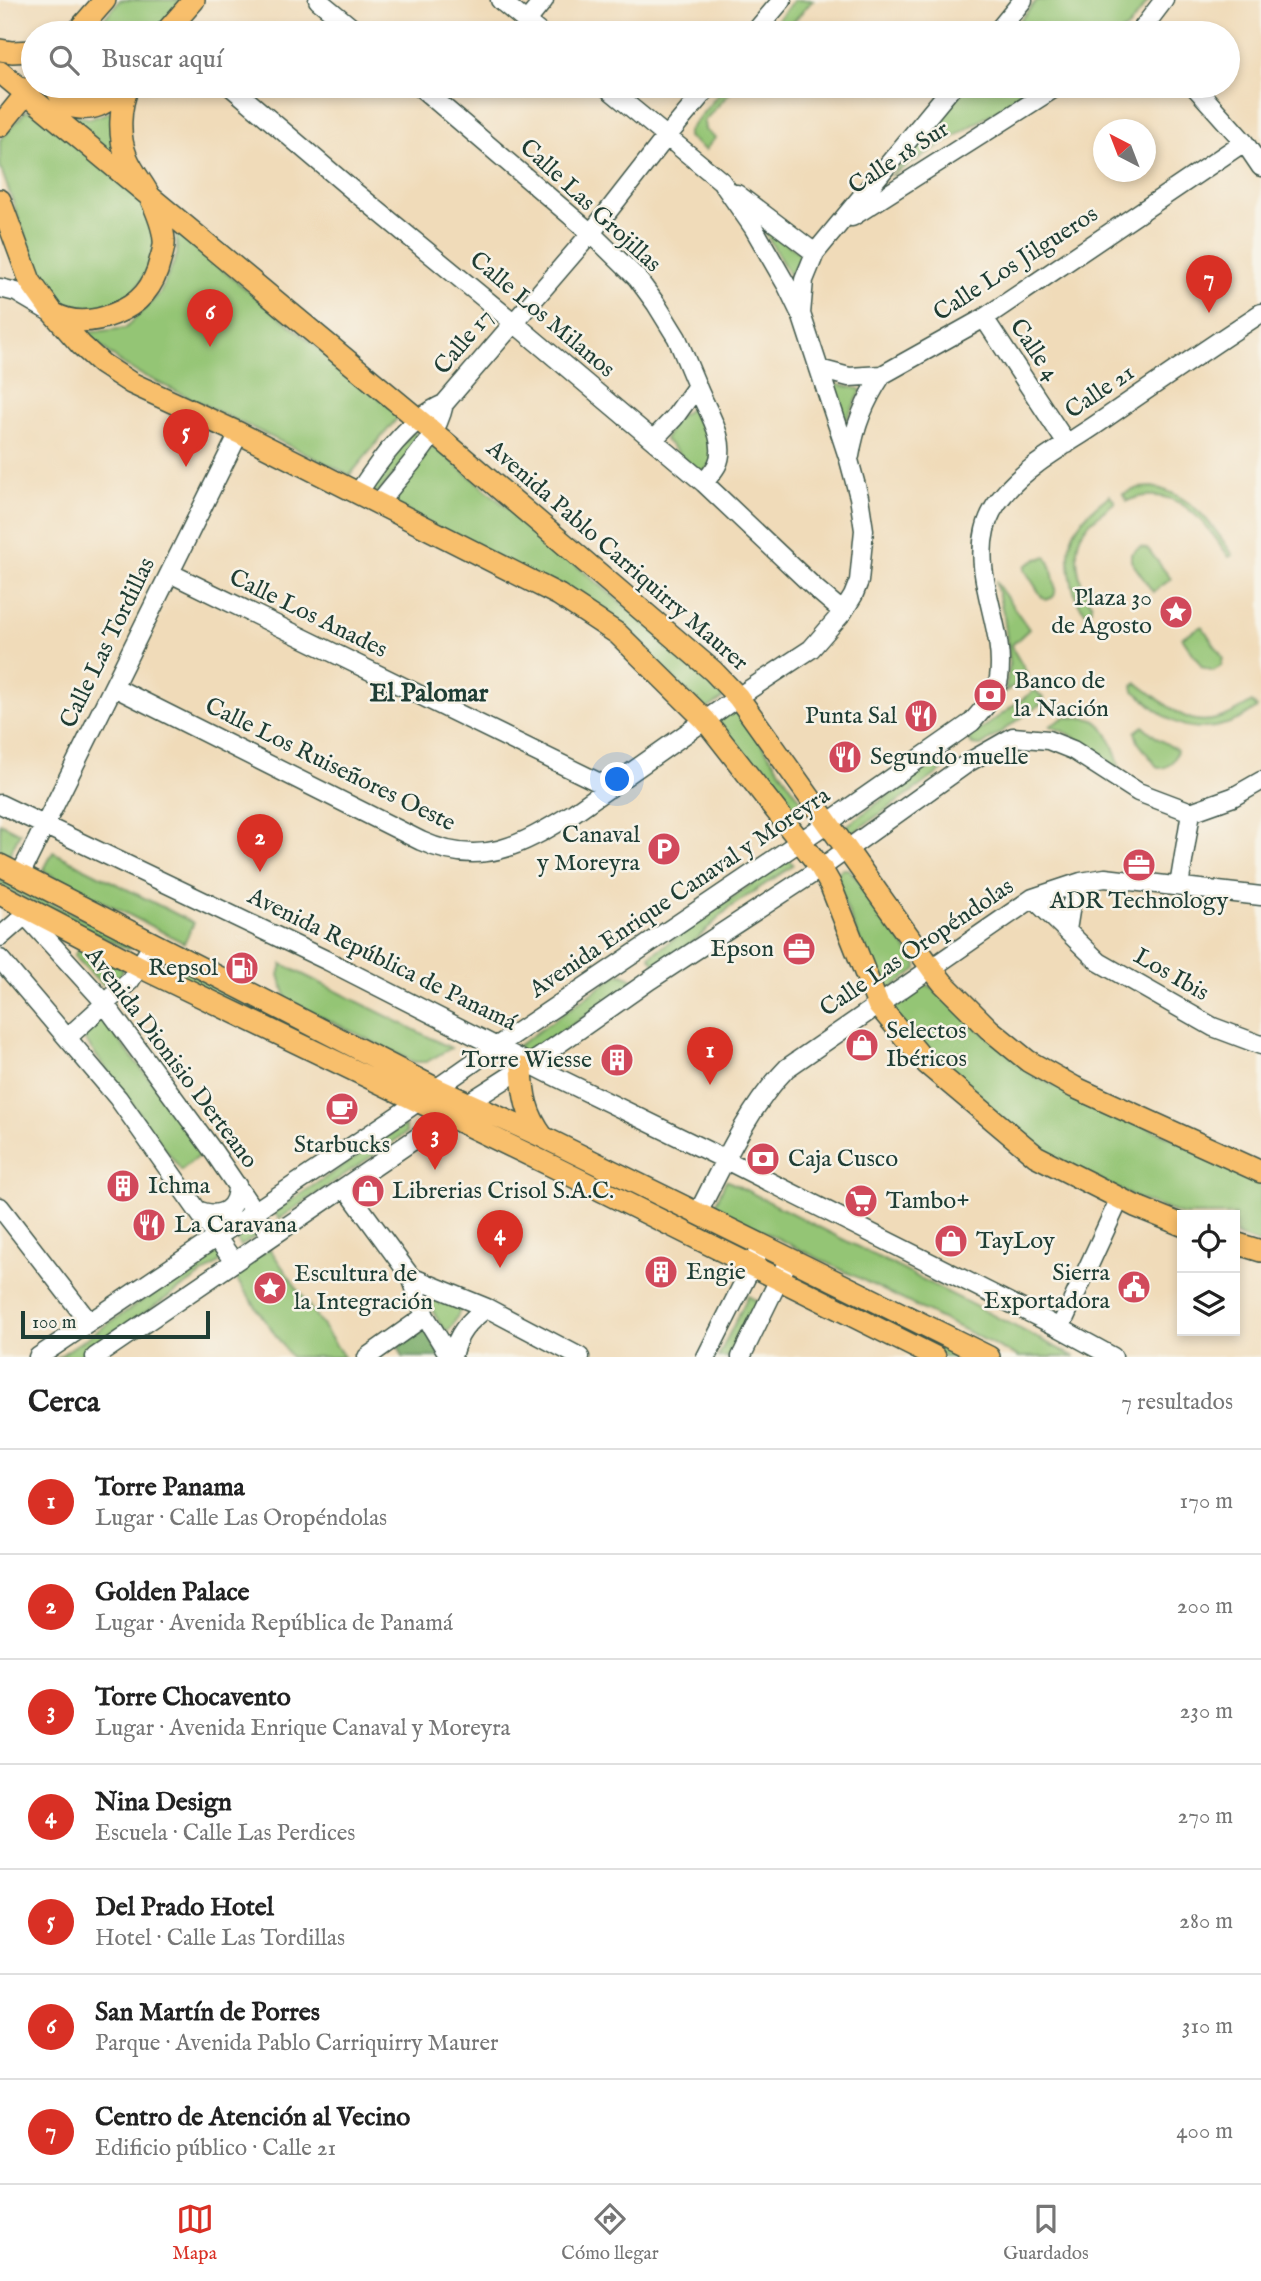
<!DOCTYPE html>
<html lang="es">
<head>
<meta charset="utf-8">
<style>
  :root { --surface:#fff; --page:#f6f6f6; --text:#222; --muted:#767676; --line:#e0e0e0; --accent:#d93025 }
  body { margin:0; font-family:"IM FELL English",serif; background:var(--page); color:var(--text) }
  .controls { position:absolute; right:21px; bottom:21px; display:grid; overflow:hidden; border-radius:0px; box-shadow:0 4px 10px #0003 }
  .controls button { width:63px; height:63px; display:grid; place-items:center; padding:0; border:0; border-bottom:2px solid var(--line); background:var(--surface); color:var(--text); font:35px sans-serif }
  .compass { position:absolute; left:1093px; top:119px; width:63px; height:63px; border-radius:50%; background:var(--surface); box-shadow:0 4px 10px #0003; rotate:318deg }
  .scale { position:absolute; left:21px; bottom:18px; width:189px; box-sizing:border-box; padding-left:7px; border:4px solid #1f3d34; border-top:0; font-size:19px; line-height:24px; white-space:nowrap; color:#1f3d34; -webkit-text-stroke:5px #f7f3e8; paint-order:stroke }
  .you { position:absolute; left:618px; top:780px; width:24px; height:24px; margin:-18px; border:5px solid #fff; border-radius:50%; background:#1a73e8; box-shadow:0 0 0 10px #1a73e833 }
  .badge { display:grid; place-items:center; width:46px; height:46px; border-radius:50%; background:var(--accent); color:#fff; font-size:23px; font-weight:700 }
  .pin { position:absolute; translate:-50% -58px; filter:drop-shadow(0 2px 4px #0008) }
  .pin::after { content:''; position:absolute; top:37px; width:24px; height:21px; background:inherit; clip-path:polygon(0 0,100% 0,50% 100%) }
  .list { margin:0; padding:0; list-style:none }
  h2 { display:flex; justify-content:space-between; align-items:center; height:91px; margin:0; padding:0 28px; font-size:30px }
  h2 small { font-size:23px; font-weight:400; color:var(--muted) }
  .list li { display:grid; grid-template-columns:46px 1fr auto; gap:21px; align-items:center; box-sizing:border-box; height:105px; padding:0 28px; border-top:2px solid var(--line) }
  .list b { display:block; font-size:26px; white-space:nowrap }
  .list p { margin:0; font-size:23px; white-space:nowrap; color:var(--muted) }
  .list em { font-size:23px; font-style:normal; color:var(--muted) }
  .icon { flex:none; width:38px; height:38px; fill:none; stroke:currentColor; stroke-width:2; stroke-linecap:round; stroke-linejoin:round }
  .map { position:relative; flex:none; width:1261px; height:1357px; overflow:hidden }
  .search { position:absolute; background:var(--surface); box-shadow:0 4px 10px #0003; left:21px; right:21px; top:21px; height:77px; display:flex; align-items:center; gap:18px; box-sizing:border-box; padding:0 24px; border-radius:38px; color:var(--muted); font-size:26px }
  .sheet { height:826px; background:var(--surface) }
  nav { display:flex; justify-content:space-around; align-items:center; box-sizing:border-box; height:98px; border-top:2px solid var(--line); background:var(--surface); font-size:19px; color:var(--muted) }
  nav a { display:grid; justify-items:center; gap:4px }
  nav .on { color:var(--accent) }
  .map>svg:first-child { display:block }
  .green { fill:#94c575; stroke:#5a8154; stroke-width:2 }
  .forest { fill:#7a6; stroke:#4b744d; stroke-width:2 }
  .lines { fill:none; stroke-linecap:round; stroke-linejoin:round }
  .minor-casing { stroke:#3e5548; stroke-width:21 }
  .major-casing { stroke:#3e5548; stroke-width:24 }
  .minor { stroke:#fff; stroke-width:18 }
  .major { stroke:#f8bf6c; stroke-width:21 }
  .labels { text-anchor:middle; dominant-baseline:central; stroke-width:5; stroke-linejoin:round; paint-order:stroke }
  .street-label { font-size:24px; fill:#1f3d34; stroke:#f7f3e8 }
  .poi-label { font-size:24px; fill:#1f3d34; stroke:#f7f3e8; text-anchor:start }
  .neighbourhood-label { font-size:26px; font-weight:bold; fill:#1f3d34; stroke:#f7f3e8 }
</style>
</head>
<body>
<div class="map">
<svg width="1261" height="1357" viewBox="0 0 1261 1357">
  <rect width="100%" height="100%" fill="#f7f3e8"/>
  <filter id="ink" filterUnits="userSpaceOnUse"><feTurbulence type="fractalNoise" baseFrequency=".0143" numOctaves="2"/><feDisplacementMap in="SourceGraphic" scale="14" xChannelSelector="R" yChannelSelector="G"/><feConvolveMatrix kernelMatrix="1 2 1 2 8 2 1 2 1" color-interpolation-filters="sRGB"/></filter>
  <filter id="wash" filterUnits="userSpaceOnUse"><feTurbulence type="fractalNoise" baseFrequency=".00686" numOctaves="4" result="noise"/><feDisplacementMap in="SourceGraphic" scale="28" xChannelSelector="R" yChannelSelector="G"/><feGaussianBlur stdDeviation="1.57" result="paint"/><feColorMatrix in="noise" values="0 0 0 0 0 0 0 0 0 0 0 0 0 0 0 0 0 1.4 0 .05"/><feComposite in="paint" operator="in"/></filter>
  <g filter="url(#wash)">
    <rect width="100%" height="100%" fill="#f0dbb9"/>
    <path class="green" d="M120 0H181L155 33H92Z
      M794 0H813L783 33H767Z
      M1037 0H1149L1128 28 1120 33H1009Z
      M725 86H736L704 121 705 130 715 138 705 150 688 137V131Z
      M966 86H1036L891 176Z
      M49 91 73 114 90 119 113 111 121 163 45 98Z
      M34 111 146 199 157 231 149 269 134 292 109 309 77 306 58 302 41 280 0 166V140L25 112Z
      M761 225 802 255 790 276Z
      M176 232 400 415 350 475 136 372 119 361 85 333 126 328 160 293 177 255Z
      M830 383 860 389 861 392 845 422Z
      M693 407 714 450 710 464 701 475 665 440 673 421Z
      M412 433 419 434 421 441 379 492H371L368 487Z
      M435 447 724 689 722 699 706 710 626 633 391 502 388 495 429 448Z
      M1152 487C1191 494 1212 524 1233 555L1229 557C1204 521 1176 481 1127 501L1123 494 1138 488Z
      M1110 495 1115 502C1085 526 1071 533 1079 574 1082 584 1084 597 1092 604V609L1086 612C1077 605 1074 594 1072 583 1062 538 1075 522 1110 495Z
      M1140 547 1148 549 1171 579 1153 592 1131 561V554Z
      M1047 557C1051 563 1056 586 1055 593 1054 598 1051 598 1046 600L1042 597 1025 570V566L1037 559Z
      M995 581 1029 629 1011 646 1028 675 1005 692 1010 663 1004 616Z
      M1202 626 1223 658 1221 666 1213 671 1202 667 1182 637Z
      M1137 683C1184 717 1195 738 1252 702L1257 708C1233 727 1197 736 1169 719 1156 711 1146 699 1134 691L1133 686Z
      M1035 690 1044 699 1041 704 981 746 972 745 969 738 971 733 983 728Z
      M730 711 740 713 807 809 792 820 719 723 724 715Z
      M1065 717C1073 718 1087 717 1094 720 1109 728 1117 755 1120 770L1069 734 1050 726Z
      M1143 726 1157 738 1177 750C1176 760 1168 769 1158 768L1138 742 1135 732Z
      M946 758 950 765 854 832 846 833 845 827 933 762Z
      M0 823 20 833 7 859 0 856Z
      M53 852 194 923 184 943 43 871Z
      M787 859 793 864 791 867 729 908 698 938 657 965 650 958 651 955Z
      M842 869H848L855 876 917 965V969L886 992 879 988 835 880 837 873Z
      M0 879 130 941 129 950 0 886Z
      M82 944 122 967V973L110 985 102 984 74 956Z
      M167 961 326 1040 300 1039 163 970Z
      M282 964 451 1048 426 1062H414L287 1000 279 975Z
      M623 974 633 979 632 984 527 1056 515 1048 617 975Z
      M922 985 930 986 1033 1076 1261 1178V1244L1235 1235V1215H1182L1136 1198 1043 1152 1000 1118 913 1036 893 1012 900 1001Z
      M101 1018 206 1150 181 1170 81 1035Z
      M401 1127H406V1133L279 1219 274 1212Z
      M579 1169 595 1174 752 1252 749 1258Z
      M726 1180 1075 1357H1019L714 1207Z
      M253 1227 257 1229 258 1235 241 1246 237 1241V1237Z
      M270 1249 344 1357H291L232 1273Z
      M214 1253 222 1256 219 1263 78 1357H58Z
      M794 1272 964 1357H947L790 1278Z
      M423 1286 462 1307 452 1327 448 1331 442 1327 422 1292Z
      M748 1296 759 1302 732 1357H718Z"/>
    <path class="forest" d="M426 1330 440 1357H403L398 1346Z"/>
  </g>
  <g filter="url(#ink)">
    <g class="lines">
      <defs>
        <path id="minor" d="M318 0 358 33
          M500 0 540 33
          M526 22 544 0
          M754 33 782 0
          M996 33 1023 0
          M1139 33 1164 0
          M230 86 350 188 513 322 704 483 816 589 843 612
          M419 86 591 233 637 278 656 304 677 338 697 386 674 418 653 440
          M1194 86 1244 142 1261 167
          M737 194 815 253
          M852 217 1058 86
          M0 288 16 292 50 312
          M801 314 804 280 815 253 953 86
          M984 318 1067 444
          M819 369 849 377 882 375 984 318 1244 142
          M697 386C705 408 729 441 717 465 714 471 708 477 704 483
          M850 456C855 425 865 401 882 375
          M358 493C379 461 409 419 444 404L591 233 659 146 709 86
          M379 503C402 471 436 443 444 404
          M170 573 610 788
          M114 687 421 841C481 868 520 846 572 814L738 697 811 649 843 612 853 596 859 581 864 530 859 497 849 460 802 317 787 286 753 227 721 181 605 86
          M0 804 328 961 548 1073 726 1160 1060 1328 1113 1357
          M20 875 239 433
          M1179 886 1191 812
          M1033 898 1099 962 1213 1027 1261 1045
          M25 915 98 995 213 1151 271 1236
          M1067 930 1071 905 1081 882
          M0 937 31 910
          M0 959 118 1098 234 1262
          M68 1037 130 981 153 944
          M345 1187 411 1277 425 1316 450 1357
          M0 1207 89 1322
          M197 1210C220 1219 237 1211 237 1185
          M698 1213C723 1164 749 1107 787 1068L1033 898 1081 882 1105 878 1261 896
          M411 1277 487 1308 580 1357
          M1060 1328 1120 1198
          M38 1357 403 1112 497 1046 829 822 972 722C983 709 997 695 999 678 1006 630 973 580 985 530 988 517 996 503 1005 493 1026 467 1066 445 1094 426 1149 388 1205 350 1261 313
          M95 1357 468 1103 540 1057 650 980 821 868 969 762 1013 737 1048 740 1073 750 1138 792 1191 812 1233 797 1261 781
          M367 1357 425 1316
          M452 1357C457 1334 468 1321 487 1308
          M706 1357 758 1254
          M741 1357 789 1259"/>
        <path id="major" d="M76 33 105 0
          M165 33 194 0
          M0 50 12 52 33 51
          M0 72 425 425 713 671 738 697 932 969 943 983 989 1029 1028 1061 1074 1087 1261 1172
          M54 86 66 105C93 114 106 104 126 86
          M0 126 33 85
          M0 200 30 281 53 313 81 345 102 364 131 383 239 433 559 595 618 634 705 720 821 868 830 884 878 1005 927 1064 1036 1156 1135 1206 1182 1225
          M53 313C72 324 94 322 114 314 140 304 154 287 160 261 162 254 165 247 164 240 163 226 157 212 151 199 145 185 133 173 127 158 118 137 119 106 129 86
          M0 865 437 1089 543 1137 989 1357
          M0 894 140 967 552 1166 935 1357
          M522 1068C523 1095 526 1114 543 1137
          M1235 1243 1261 1251"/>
      </defs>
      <use href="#minor" class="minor-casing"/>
      <use href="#major" class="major-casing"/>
      <use href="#minor" class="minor"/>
      <use href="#major" class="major"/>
    </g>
  </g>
  <defs>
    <symbol id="sight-disc" viewBox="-11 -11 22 22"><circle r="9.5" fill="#d1495b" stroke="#f7f3e8"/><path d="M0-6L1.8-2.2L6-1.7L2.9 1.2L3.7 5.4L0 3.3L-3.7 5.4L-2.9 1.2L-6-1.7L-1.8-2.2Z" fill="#fff"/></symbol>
    <symbol id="bank-disc" viewBox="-11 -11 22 22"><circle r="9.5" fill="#d1495b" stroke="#f7f3e8"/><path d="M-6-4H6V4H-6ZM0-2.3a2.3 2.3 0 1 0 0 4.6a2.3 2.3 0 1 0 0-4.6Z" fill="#fff"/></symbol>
    <symbol id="restaurant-disc" viewBox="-11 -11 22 22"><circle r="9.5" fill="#d1495b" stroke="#f7f3e8"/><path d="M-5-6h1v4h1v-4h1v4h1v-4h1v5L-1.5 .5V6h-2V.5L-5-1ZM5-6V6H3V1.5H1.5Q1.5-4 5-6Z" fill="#fff"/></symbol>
    <symbol id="parking-disc" viewBox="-11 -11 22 22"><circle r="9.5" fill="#d1495b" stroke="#f7f3e8"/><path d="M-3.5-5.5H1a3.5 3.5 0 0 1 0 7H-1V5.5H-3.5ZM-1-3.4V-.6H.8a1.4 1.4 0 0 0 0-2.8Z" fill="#fff"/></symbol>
    <symbol id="office-disc" viewBox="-11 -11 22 22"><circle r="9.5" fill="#d1495b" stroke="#f7f3e8"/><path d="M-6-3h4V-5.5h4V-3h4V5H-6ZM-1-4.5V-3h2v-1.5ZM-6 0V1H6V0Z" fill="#fff"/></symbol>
    <symbol id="fuel-disc" viewBox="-11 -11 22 22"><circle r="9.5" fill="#d1495b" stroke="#f7f3e8"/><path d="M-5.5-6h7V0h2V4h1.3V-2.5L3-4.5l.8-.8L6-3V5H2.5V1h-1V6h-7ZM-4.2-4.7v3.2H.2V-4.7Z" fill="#fff"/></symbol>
    <symbol id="shop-disc" viewBox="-11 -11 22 22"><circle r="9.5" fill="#d1495b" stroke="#f7f3e8"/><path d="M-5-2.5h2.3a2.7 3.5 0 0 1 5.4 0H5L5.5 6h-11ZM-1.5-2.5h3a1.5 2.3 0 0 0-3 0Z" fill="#fff"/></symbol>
    <symbol id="building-disc" viewBox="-11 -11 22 22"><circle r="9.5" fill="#d1495b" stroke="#f7f3e8"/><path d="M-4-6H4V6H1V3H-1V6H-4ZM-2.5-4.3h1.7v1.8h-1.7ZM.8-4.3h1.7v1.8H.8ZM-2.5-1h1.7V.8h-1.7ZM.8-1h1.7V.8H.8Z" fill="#fff"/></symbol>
    <symbol id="cafe-disc" viewBox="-11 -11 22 22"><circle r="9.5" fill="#d1495b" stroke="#f7f3e8"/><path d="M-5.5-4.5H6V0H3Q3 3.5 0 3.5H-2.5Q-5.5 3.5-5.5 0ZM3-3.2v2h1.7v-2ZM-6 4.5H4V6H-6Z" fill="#fff"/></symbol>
    <symbol id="supermarket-disc" viewBox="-11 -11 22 22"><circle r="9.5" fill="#d1495b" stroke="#f7f3e8"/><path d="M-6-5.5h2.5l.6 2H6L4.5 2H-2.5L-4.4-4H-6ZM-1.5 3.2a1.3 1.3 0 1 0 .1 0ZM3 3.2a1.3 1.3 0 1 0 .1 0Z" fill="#fff"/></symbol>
    <symbol id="civic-disc" viewBox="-11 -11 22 22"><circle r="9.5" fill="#d1495b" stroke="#f7f3e8"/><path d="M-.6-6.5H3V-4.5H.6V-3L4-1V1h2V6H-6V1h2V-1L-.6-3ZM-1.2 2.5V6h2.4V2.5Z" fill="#fff"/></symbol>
  </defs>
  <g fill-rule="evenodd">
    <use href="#sight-disc" x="1157" y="593" width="38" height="38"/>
    <use href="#bank-disc" x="971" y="676" width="38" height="38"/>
    <use href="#restaurant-disc" x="902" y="697" width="38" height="38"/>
    <use href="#restaurant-disc" x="826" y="738" width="38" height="38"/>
    <use href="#parking-disc" x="645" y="830" width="38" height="38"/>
    <use href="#office-disc" x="1120" y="846" width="38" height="38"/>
    <use href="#office-disc" x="780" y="930" width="38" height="38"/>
    <use href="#fuel-disc" x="223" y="949" width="38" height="38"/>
    <use href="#shop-disc" x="843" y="1026" width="38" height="38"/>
    <use href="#building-disc" x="598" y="1041" width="38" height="38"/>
    <use href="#cafe-disc" x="323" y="1090" width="38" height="38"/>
    <use href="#bank-disc" x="744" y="1140" width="38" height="38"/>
    <use href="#building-disc" x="104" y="1167" width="38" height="38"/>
    <use href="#shop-disc" x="349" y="1172" width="38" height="38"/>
    <use href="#supermarket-disc" x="842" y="1182" width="38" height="38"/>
    <use href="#restaurant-disc" x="130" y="1206" width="38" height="38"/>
    <use href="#shop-disc" x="932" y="1222" width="38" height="38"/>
    <use href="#building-disc" x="642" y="1253" width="38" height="38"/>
    <use href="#civic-disc" x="1115" y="1268" width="38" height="38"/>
    <use href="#sight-disc" x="251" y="1269" width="38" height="38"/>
  </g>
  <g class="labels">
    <g class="street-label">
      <text transform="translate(899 158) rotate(-33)">Calle 18 Sur</text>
      <text transform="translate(590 206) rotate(43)">Calle Las Grojillas</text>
      <text transform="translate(1016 264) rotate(-33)">Calle Los Jilgueros</text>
      <text transform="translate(542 315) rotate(40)">Calle Los Milanos</text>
      <text transform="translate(464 342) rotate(-50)">Calle 17</text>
      <text transform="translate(1034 350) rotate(56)">Calle 4</text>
      <text transform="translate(1100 392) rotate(-34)">Calle 21</text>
      <text transform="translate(617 556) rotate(41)">Avenida Pablo Carriquirry Maurer</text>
      <text transform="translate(308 614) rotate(26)">Calle Los Anades</text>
      <text transform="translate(108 643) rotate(-64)">Calle Las Tordillas</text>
      <text transform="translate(330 765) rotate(26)">Calle Los Ruiseñores Oeste</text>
      <text transform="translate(680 893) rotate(-34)">Avenida Enrique Canaval y Moreyra</text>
      <text transform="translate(917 948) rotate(-34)">Calle Las Oropéndolas</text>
      <text transform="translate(382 960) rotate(26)">Avenida República de Panamá</text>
      <text transform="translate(1171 975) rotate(30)">Los Ibis</text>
      <text transform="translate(171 1058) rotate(53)">Avenida Dionisio Derteano</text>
    </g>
    <g class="poi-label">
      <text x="1152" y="598" text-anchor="end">Plaza 30<tspan x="1152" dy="28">de Agosto</tspan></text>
      <text x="1014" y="681">Banco de<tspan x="1014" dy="28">la Nación</tspan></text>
      <text x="897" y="716" text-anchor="end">Punta Sal</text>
      <text x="870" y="757">Segundo muelle</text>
      <text x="640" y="835" text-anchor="end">Canaval<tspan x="640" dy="28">y Moreyra</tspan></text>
      <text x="1139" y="901" text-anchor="middle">ADR Technology</text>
      <text x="774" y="949" text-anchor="end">Epson</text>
      <text x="218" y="968" text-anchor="end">Repsol</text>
      <text x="886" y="1031">Selectos<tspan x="886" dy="28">Ibéricos</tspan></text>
      <text x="592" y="1060" text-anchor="end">Torre Wiesse</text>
      <text x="342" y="1145" text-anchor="middle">Starbucks</text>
      <text x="788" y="1159">Caja Cusco</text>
      <text x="148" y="1186">Ichma</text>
      <text x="392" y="1191">Librerias Crisol S.A.C.</text>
      <text x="886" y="1201">Tambo+</text>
      <text x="174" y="1225">La Caravana</text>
      <text x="976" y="1241">TayLoy</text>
      <text x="686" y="1272">Engie</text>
      <text x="1110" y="1273" text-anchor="end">Sierra<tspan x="1110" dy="28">Exportadora</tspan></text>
      <text x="294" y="1274">Escultura de<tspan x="294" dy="28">la Integración</tspan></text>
    </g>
    <g class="neighbourhood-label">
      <text x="429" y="693">El Palomar</text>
    </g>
  </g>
</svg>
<div class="controls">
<button><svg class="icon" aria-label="locate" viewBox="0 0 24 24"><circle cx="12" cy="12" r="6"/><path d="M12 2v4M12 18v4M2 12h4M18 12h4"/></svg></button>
<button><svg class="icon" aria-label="layers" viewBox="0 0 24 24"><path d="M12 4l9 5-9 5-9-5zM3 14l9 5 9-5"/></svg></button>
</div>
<svg class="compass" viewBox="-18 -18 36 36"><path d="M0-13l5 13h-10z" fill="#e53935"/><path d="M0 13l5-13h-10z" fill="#767676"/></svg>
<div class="scale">100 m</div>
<div class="you"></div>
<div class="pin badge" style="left:710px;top:1085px">1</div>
<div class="pin badge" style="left:260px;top:872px">2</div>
<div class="pin badge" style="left:435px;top:1170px">3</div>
<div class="pin badge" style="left:500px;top:1268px">4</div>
<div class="pin badge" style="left:186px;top:467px">5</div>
<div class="pin badge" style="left:210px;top:347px">6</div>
<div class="pin badge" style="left:1209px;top:313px">7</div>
<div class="search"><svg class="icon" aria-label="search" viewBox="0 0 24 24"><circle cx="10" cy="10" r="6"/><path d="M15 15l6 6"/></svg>Buscar aquí</div>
</div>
<section class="sheet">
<h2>Cerca<small>7 resultados</small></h2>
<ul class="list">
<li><span class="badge">1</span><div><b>Torre Panama</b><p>Lugar · Calle Las Oropéndolas</p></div><em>170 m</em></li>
<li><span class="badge">2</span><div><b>Golden Palace</b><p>Lugar · Avenida República de Panamá</p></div><em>200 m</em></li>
<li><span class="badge">3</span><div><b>Torre Chocavento</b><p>Lugar · Avenida Enrique Canaval y Moreyra</p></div><em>230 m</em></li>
<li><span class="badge">4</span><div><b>Nina Design</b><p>Escuela · Calle Las Perdices</p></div><em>270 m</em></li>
<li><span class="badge">5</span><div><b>Del Prado Hotel</b><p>Hotel · Calle Las Tordillas</p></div><em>280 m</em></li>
<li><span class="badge">6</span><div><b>San Martín de Porres</b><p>Parque · Avenida Pablo Carriquirry Maurer</p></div><em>310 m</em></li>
<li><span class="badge">7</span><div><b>Centro de Atención al Vecino</b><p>Edificio público · Calle 21</p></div><em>400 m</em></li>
</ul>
</section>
<nav>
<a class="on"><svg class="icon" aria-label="map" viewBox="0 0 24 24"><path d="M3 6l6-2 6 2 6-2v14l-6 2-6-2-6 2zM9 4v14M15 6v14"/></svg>Mapa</a>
<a><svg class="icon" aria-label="directions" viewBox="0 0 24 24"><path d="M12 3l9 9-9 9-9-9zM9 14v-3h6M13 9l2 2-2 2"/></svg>Cómo llegar</a>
<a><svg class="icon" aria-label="saved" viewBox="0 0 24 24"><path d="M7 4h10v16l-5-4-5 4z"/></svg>Guardados</a>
</nav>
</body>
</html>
